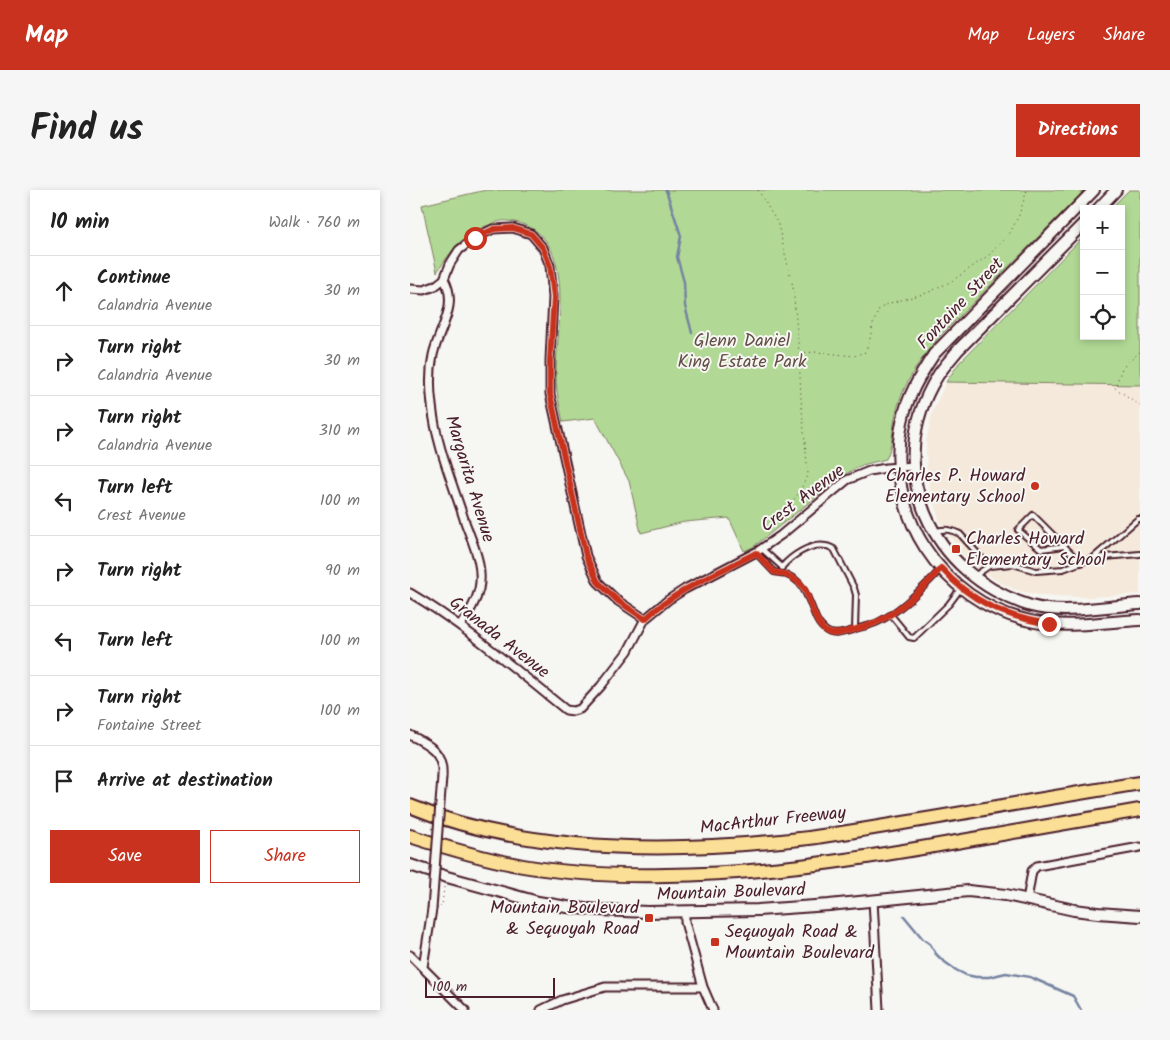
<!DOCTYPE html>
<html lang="en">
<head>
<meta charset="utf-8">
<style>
  :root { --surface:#fff; --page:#f6f6f6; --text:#222; --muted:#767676; --line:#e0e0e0; --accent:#c8321e }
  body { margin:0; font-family:Kalam,sans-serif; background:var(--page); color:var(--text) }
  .controls { position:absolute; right:15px; top:15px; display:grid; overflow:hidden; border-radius:0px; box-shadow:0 2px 8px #0003 }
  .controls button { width:45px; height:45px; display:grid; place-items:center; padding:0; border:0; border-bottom:1px solid var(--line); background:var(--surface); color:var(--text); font:25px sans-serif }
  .scale { position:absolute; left:15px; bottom:12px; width:130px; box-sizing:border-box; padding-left:5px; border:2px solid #4a1f2b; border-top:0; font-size:14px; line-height:18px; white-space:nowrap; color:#4a1f2b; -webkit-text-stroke:4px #f6f6f2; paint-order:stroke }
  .stop { position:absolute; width:15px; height:15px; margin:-11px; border:4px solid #c8321e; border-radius:50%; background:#fff }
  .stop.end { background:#c8321e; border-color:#fff; box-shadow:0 1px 5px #0008 }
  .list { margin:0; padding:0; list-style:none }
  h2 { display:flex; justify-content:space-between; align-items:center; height:65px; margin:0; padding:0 20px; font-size:21px }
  h2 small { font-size:16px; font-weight:400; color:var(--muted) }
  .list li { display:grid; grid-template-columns:32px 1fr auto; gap:15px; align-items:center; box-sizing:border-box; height:70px; padding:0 20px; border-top:1px solid var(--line) }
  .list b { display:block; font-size:19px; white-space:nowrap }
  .list p { margin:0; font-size:16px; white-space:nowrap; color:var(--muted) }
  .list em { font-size:16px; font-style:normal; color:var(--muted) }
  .actions { display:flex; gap:10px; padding:15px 20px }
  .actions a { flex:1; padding:11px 0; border:1px solid var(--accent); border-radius:0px; text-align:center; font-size:18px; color:var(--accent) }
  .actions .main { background:var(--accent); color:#fff }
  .icon { flex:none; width:28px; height:28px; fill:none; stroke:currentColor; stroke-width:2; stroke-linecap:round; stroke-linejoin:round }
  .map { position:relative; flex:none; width:730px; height:820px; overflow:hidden; border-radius:0px }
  header { display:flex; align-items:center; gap:30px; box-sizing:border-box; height:70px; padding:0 25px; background:var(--accent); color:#fff }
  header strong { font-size:24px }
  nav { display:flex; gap:28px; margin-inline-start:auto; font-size:18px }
  .intro { display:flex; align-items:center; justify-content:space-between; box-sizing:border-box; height:120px; padding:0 30px }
  h1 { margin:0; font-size:35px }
  .button { padding:12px 22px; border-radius:0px; background:var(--accent); color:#fff; font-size:18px; font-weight:700 }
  main { display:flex; gap:30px; padding:0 30px }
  aside { flex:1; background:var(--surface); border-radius:0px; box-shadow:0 2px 8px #0003 }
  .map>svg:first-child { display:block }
  .built { fill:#f5e9db }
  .green { fill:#b1d995; stroke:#7e7c60 }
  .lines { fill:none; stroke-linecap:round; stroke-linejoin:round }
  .stream { stroke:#7583a1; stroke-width:2.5 }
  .lane-casing { stroke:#4a1f2b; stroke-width:8 }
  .street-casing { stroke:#4a1f2b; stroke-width:11 }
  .secondary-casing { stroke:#4a1f2b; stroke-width:14 }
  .highway-casing { stroke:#4a1f2b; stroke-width:16 }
  .path { stroke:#4a1f2b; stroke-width:1; stroke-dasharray:1 4; stroke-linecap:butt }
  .lane { stroke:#f6f6f2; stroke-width:4 }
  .street { stroke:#f6f6f2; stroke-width:7 }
  .secondary { stroke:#f6f6f2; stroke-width:10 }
  .highway { stroke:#fbdf96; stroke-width:12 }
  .street-bridge-casing { stroke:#4a1f2b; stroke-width:11; stroke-linecap:butt }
  .street-bridge { stroke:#f6f6f2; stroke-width:7 }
  .route { stroke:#c8321e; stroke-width:6 }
  .poi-dot { fill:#c8321e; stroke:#f6f6f2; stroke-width:2 }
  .labels { text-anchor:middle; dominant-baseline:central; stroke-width:4; stroke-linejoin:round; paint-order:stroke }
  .street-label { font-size:18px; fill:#4a1f2b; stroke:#f6f6f2 }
  .park-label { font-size:18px; fill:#644e46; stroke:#f6f6f2 }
  .poi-label { font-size:18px; fill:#4a1f2b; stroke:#f6f6f2; text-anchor:end }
</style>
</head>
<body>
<header>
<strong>Map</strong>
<nav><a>Map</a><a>Layers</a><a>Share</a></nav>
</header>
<div class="intro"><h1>Find us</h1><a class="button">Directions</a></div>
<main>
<aside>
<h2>10 min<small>Walk · 760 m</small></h2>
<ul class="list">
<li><svg class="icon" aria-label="ahead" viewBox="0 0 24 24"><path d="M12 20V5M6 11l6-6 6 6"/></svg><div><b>Continue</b><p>Calandria Avenue</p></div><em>30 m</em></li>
<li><svg class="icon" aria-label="right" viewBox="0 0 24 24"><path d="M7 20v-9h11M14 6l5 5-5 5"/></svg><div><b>Turn right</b><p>Calandria Avenue</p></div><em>30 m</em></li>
<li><svg class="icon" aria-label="right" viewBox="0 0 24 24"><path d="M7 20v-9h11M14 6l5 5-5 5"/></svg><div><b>Turn right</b><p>Calandria Avenue</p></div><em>310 m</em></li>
<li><svg class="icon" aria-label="left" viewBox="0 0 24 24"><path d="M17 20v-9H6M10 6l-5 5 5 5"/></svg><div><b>Turn left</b><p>Crest Avenue</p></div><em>100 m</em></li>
<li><svg class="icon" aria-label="right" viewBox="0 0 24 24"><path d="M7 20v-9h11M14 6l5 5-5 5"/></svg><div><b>Turn right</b></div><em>90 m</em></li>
<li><svg class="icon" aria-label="left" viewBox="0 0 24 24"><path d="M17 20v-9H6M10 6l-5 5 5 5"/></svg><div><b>Turn left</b></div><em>100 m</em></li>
<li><svg class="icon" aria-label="right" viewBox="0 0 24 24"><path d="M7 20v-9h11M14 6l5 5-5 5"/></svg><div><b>Turn right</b><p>Fontaine Street</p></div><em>100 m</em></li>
<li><svg class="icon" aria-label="arrive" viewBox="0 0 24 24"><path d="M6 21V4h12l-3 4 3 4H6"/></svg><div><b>Arrive at destination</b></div></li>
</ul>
<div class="actions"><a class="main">Save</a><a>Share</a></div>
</aside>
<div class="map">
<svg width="730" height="820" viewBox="0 0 730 820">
  <rect width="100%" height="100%" fill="#f6f6f2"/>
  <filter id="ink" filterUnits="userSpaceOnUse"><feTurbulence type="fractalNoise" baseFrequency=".02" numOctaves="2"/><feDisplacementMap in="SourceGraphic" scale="10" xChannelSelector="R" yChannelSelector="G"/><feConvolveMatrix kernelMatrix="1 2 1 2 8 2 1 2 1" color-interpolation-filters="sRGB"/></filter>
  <g filter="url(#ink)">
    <path class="built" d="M536 192 730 195V404L679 407 633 406 606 400 587 391 563 375 551 362 539 346 530 331 522 309 517 283 516 252 522 223Z"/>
    <path class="green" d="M76 0H675L531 145C511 168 493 193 486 223 483 235 482 259 476 269L452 275 434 285 343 357 334 361 319 328 274 332 231 343 219 291 185 228 153 232C150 217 146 202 146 187 145 139 172 39 98 31 89 30 85 33 76 36 51 46 42 60 27 82L12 15Z
      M719 0H730V195L536 192 549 173 674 46V146H711V19H700Z"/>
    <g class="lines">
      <path class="stream" d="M256 0 271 46 267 67 274 92 275 116 282 143
        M494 726 513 749 520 754 526 764 532 770 546 780 556 785 566 787H579L596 783 620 787 663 806 671 820"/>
      <defs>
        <path id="lane" d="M526 341C535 339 541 339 550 344L579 376
          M655 356 631 359 608 340 623 325 671 373
          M352 359 372 377V378
          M346 363 364 382C392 385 395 401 404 423 406 429 409 435 414 439 422 447 433 443 443 440 451 437 460 436 468 432 489 422 514 397 530 380
          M683 368 728 329H730
          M372 377C381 366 400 353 416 356 419 356 421 358 424 359L444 398 446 405 445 439
          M566 385 579 376 603 374 626 381 653 379 683 368 730 364
          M481 425 499 447 504 448 539 414 551 398"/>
        <path id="street" d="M34 89C49 116 29 138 23 165 20 180 20 200 22 215 26 255 43 294 55 332 63 354 74 376 69 399 66 413 58 424 50 436
          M0 99 14 100 25 96 34 89 40 74 49 60 65 48 83 39 103 38 121 44 133 58 140 76 143 107 140 170V204L176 366 188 392 208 411 235 429
          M0 403C56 436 106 480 156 520L163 521 170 519 191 496 218 461 235 429 258 410 275 399 348 361 371 345 437 290 459 281 476 278 504 276
          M0 545C20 555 34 562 32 587
          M463 710 469 820
          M617 710 622 681 627 676 730 657
          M275 722V732L293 797 303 820
          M0 765 55 820
          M13 777 22 719
          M131 820 152 810 195 797H293"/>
        <path id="secondary" d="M684 0 524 164C510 185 497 207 492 232 473 322 530 411 620 431 656 439 694 432 730 430
          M688 19 706 0
          M674 33 548 160C541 169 533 177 527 187 471 278 521 386 621 416 654 425 696 416 730 414
          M0 675 37 687 128 712 157 717 189 720 238 722 348 720 419 715 558 701 596 705 664 720 688 723 730 726"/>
        <path id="highway" d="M0 616C121 666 271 663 399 648 442 642 486 634 529 627 596 615 663 604 730 593
          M0 646C37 658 74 669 113 676 160 684 208 686 256 685 348 684 438 671 529 655 596 643 663 632 730 620"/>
      </defs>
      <use href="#lane" class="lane-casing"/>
      <use href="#street" class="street-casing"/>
      <use href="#secondary" class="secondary-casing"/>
      <use href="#highway" class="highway-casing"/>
      <path class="path" d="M348 0 368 34 383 97 389 163 391 209 398 284 390 301 376 320 377 329
        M730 162 712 178 705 198 730 215
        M390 163 407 162 444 166 455 162 459 153 463 134 469 119 480 113 517 103 542 91 579 65 600 43 609 25 617 0
        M30 716H32L34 697"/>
      <use href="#lane" class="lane"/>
      <use href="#street" class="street"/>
      <use href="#secondary" class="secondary"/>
      <use href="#highway" class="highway"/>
      <defs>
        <path id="street-bridge" d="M22 719 32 587"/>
      </defs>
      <use href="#street-bridge" class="street-bridge-casing"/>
      <use href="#street-bridge" class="street-bridge"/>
    </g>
  </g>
  <g class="lines" filter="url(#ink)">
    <path class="route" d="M65 48 84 39 103 38 121 44 133 58 140 76 144 107 140 170V204L176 366 188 392 208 411 235 429C267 399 308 383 346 363L364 382C374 383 388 389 394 398 398 405 400 415 404 423 406 429 409 434 413 439 421 447 432 443 442 440 450 438 460 436 467 432 488 423 516 396 531 378 561 412 596 427 639 434"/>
  </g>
  <g class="poi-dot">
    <circle cx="625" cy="296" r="5"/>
    <rect x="541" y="354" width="10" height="10" rx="2.5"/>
    <rect x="234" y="723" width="10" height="10" rx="2.5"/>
    <rect x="300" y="747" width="10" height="10" rx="2.5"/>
  </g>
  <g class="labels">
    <g class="street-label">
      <text transform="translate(551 114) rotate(-47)">Fontaine Street</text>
      <text transform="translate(59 289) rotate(73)">Margarita Avenue</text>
      <text transform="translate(393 309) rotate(-37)">Crest Avenue</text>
      <text transform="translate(89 448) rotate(38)">Granada Avenue</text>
      <text transform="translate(363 631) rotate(-6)">MacArthur Freeway</text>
      <text transform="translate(321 703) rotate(-2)">Mountain Boulevard</text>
    </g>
    <g class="park-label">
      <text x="332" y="151">Glenn Daniel<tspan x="332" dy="21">King Estate Park</tspan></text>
    </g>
    <g class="poi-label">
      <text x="615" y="286">Charles P. Howard<tspan x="615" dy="21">Elementary School</tspan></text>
      <text x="556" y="349" text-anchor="start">Charles Howard<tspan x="556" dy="21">Elementary School</tspan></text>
      <text x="229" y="718">Mountain Boulevard<tspan x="229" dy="21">&amp; Sequoyah Road</tspan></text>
      <text x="315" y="742" text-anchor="start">Sequoyah Road &amp;<tspan x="315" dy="21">Mountain Boulevard</tspan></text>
    </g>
  </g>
</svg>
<div class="controls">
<button>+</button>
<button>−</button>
<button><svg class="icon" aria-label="locate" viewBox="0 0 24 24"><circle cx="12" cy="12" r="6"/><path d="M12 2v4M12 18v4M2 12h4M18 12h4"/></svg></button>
</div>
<div class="scale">100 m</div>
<div class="stop" style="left:65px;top:48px"></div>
<div class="stop end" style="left:639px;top:434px"></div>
</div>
</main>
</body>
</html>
